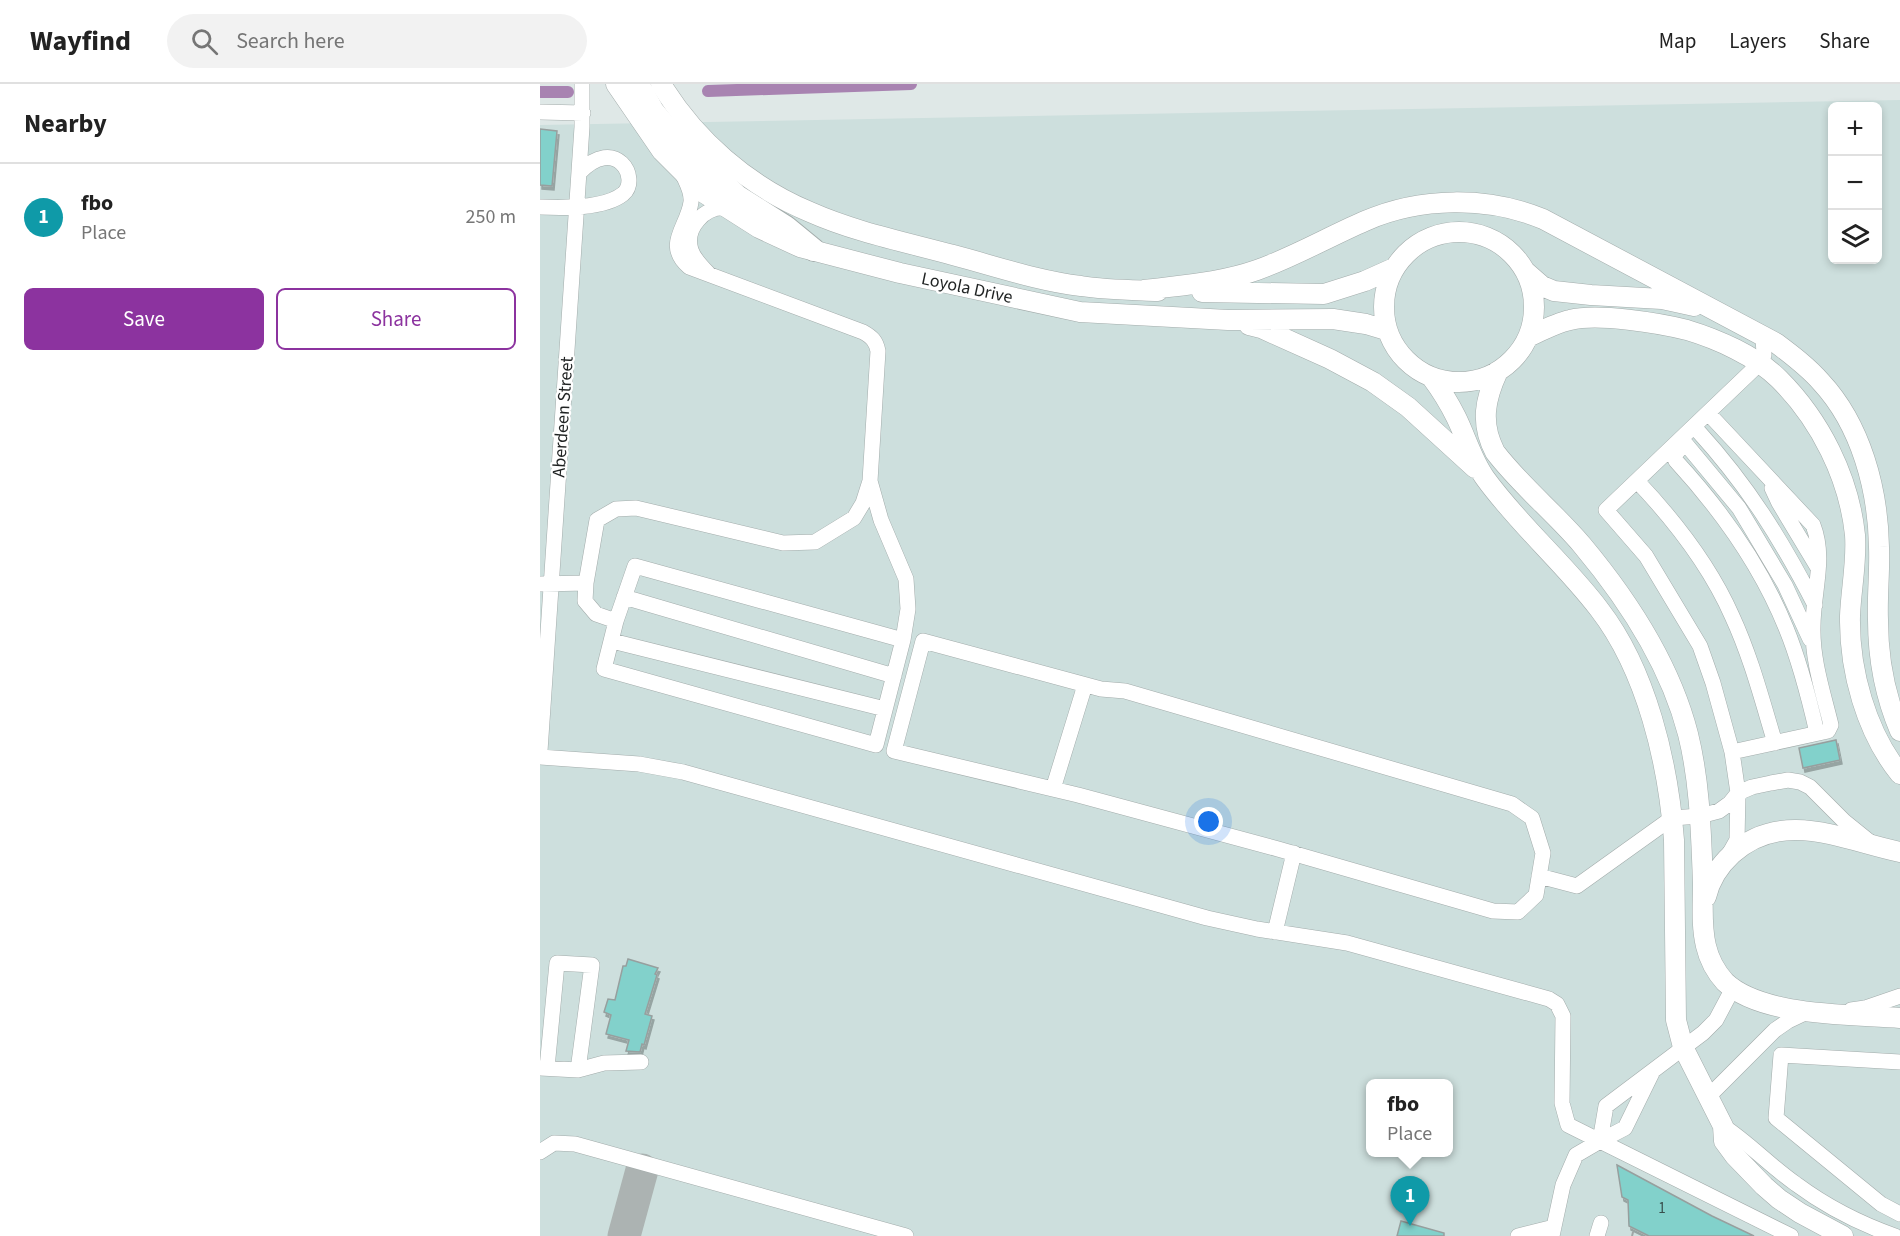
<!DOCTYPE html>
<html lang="en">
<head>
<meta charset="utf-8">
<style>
  :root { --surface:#fff; --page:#f2f2f2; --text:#222; --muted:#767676; --line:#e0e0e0; --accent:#8c339f }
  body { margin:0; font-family:"Source Sans 3",sans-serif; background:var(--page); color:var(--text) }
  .controls { position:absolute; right:18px; top:18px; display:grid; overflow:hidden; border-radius:9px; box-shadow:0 3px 9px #0003 }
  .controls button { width:54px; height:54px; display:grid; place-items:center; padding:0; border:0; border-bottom:2px solid var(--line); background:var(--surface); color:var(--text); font:30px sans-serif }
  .you { position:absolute; left:669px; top:738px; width:21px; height:21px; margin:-15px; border:4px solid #fff; border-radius:50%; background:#1a73e8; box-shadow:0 0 0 9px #1a73e833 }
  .badge { display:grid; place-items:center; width:39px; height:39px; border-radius:50%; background:var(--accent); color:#fff; font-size:20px; font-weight:700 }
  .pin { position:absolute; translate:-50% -50px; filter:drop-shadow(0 2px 3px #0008) }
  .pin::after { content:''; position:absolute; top:32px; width:21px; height:18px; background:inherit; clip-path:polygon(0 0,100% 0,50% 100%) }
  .popup { position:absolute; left:826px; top:995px; width:87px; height:78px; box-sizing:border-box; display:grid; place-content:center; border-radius:9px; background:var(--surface); filter:drop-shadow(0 2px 4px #0005); font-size:20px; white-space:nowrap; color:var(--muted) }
  .popup b { font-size:22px; color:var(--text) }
  .popup::after { content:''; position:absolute; left:50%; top:100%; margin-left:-12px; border:12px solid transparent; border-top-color:var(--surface) }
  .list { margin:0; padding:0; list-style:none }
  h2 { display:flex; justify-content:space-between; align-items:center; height:78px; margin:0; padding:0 24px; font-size:26px }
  h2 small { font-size:20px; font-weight:400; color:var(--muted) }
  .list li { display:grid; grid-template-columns:39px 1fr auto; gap:18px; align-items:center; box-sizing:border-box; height:108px; padding:0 24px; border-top:2px solid var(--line) }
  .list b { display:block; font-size:22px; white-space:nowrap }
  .list p { margin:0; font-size:20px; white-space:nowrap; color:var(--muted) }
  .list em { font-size:20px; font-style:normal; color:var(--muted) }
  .actions { display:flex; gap:12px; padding:18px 24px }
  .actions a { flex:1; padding:14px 0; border:2px solid var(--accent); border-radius:9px; text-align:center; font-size:21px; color:var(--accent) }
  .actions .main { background:var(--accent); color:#fff }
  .icon { flex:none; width:33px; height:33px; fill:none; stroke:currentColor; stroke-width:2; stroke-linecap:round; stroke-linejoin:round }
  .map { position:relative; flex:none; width:1360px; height:1152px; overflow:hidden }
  header { display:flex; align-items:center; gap:36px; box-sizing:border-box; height:84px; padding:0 30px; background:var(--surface); border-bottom:2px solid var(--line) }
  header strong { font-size:28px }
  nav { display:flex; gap:33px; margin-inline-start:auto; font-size:21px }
  .search { width:420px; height:54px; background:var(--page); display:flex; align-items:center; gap:15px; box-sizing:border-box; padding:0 21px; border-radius:33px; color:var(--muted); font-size:22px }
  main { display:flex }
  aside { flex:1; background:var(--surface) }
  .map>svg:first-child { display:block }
  .built { fill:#cddfdd; fill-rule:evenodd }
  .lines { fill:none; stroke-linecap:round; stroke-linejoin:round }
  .canal { stroke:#a883b1; stroke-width:12 }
  .taxiway { stroke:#acb3b2; stroke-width:33 }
  .building { fill:#82d1cb; stroke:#979f9e; stroke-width:1.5; filter:url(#shadow) }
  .minor-casing { stroke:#a3acab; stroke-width:16 }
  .major-casing { stroke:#a3acab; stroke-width:21 }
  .highway-casing { stroke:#a3acab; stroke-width:24 }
  .path { stroke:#9fa6a5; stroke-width:2; stroke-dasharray:4.5 4.5; stroke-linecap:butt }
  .minor { stroke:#fff; stroke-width:15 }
  .major { stroke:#fff; stroke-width:20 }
  .highway { stroke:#fff; stroke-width:22 }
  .labels { text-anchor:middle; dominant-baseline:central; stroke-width:4.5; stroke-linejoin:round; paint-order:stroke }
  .number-label { font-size:15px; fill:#384e4c }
  .street-label { font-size:18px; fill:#1f2222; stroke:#fff }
</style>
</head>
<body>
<header>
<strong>Wayfind</strong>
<div class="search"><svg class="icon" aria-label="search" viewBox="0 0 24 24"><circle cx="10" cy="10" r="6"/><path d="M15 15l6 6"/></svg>Search here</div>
<nav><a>Map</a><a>Layers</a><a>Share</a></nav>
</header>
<main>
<aside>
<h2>Nearby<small></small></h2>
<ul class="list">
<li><span class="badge" style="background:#0f9aa8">1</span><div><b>fbo</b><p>Place</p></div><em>250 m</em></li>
</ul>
<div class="actions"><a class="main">Save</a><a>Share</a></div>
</aside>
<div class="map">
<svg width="1360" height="1152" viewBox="0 0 1360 1152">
  <defs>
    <filter id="shadow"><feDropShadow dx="2" dy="4" stdDeviation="0" flood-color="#0004"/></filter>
  </defs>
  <rect width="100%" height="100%" fill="#dfe8e7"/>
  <path class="built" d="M1360 16V1152H0V41ZM1292 22H1338V176H1292ZM831 1000H909V1068H831Z"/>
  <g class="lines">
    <path class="canal" d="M168 7 371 0
      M0 8H28"/>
    <path class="taxiway" d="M84 1152 102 1086"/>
  </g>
  <path class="building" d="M0 45 17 47 12 102 0 101Z
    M1296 656 1300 676 1263 684 1259 664Z
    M88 875 118 884 115 890 117 891 105 930 112 932 104 961 102 960 100 968 86 967 89 956 66 950 71 931 64 928 68 915 75 916 83 882H86Z
    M1077 1081 1172 1132 1214 1152H1109L1089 1142 1088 1116 1082 1113Z
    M861 1137 904 1149V1152H857Z"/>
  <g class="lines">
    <defs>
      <path id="minor" d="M0 28 43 29
        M0 123C23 124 64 125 83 110 101 95 76 50 39 89
        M168 189C161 182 154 175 151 166 144 144 165 122 186 124
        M1168 329 1273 441C1286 474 1273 508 1273 542 1272 576 1283 608 1291 641L1288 647 1192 668
        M1158 347C1208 402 1241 455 1275 521
        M1145 359 1199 424 1245 501 1270 555
        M1144 360 1134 372 1136 377C1181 426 1221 482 1246 544 1260 578 1269 614 1277 649
        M330 397 341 436 366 495 368 525 363 556 336 661 64 585 76 537 95 482 363 556
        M1097 397C1134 436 1170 482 1192 532 1211 573 1222 616 1235 659
        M1232 404 1239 419 1278 484
        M0 500 46 499
        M84 513 354 592
        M76 537 56 530 45 517 46 499 57 436 76 425 96 424 243 459 275 458 314 434 323 419 330 397 338 267C336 257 332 253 323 248L149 183C123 160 148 143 151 118 152 108 147 100 143 91
        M72 557 345 625
        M383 557 561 605 585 607 972 720 992 734 1003 769 996 811 978 828 953 827 738 765 538 711 354 667Z
        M0 667 42 43V0
        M0 673 99 680 143 688 667 834 717 845 807 859 1009 915 1017 920 1023 932 1022 1019 1028 1041 1060 1057 1036 1071 1023 1101 1012 1152
        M513 705 545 601
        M1188 772 1197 756 1198 709 1212 703 1231 699 1248 696 1260 698 1270 703 1304 737 1330 758
        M999 792 1037 802 1132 734 1160 732 1179 727 1190 719 1198 709 1192 668 1173 599 1160 562 1106 472 1066 426 1219 280 1224 271 1223 252
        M735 848 754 769
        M1311 926 1325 924 1360 912
        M1360 978 1241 971 1236 1034 1341 1120 1360 1130
        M0 984 38 986 52 881 17 879 7 984
        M38 986 64 979 101 978
        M1167 1014 1235 946 1248 937 1269 927
        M1183 1042C1209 1059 1230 1082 1256 1100 1287 1123 1318 1139 1355 1152
        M1060 1057 1251 1152
        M1060 1057 1066 1022 1163 949 1176 936 1193 904
        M1060 1057 1085 1044 1112 989
        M0 1068 14 1059 35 1060 366 1152
        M978 1152 1014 1143
        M1057 1152 1061 1139"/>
      <path id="major" d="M76 0 122 67 164 109 219 144 260 163 360 189 540 228 688 236 793 235 826 240 846 246
        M121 0C155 56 208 102 270 128 315 148 365 158 413 171 455 182 498 197 541 202 566 206 592 206 618 207
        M844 223a75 75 0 1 1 150 0a75 75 0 1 1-150 0Z
        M986 188 1002 202 1014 207 1051 211 1122 215 1154 222
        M604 206C642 201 680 199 717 186 754 173 788 153 825 137 880 113 947 112 1003 135L1236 259C1252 271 1268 283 1281 298 1321 341 1338 405 1339 463 1340 487 1337 512 1338 536 1338 575 1345 612 1360 647
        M662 208 784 210 825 197 854 184
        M709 241 721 244 790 275 833 298 868 323 935 384
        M988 253C1001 247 1016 239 1030 236 1058 229 1119 239 1147 246 1177 255 1216 272 1239 295 1280 336 1309 393 1315 451 1317 478 1311 505 1310 532 1309 586 1326 648 1360 690
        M958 287C945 315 940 339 955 368 981 402 1015 429 1042 461 1088 516 1130 580 1148 650 1160 698 1161 749 1163 799 1163 820 1161 842 1166 862 1169 875 1176 888 1185 898 1222 933 1311 930 1360 934
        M892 294C901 306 909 319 916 333 926 353 932 376 945 394 979 441 1024 479 1059 525 1107 587 1128 679 1134 756L1136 936 1143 963 1183 1042 1184 1057 1195 1072 1224 1102 1239 1115 1260 1129 1303 1152
        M1166 813C1170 796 1180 781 1192 770 1242 724 1303 756 1360 768"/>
      <path id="highway" d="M98 0 113 27 144 64 197 112 246 143 274 166"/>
    </defs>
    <use href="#minor" class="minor-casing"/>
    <use href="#major" class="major-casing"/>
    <use href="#highway" class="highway-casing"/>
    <path class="path" d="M1092 1152 1094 1144"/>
    <use href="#minor" class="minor"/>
    <use href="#major" class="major"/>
    <use href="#highway" class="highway"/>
  </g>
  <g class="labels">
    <g class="number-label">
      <text x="1122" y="1124">1</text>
    </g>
    <g class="street-label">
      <text transform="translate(427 204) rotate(12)">Loyola Drive</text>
      <text transform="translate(23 333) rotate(-86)">Aberdeen Street</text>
    </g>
  </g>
</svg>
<div class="controls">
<button>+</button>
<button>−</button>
<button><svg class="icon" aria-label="layers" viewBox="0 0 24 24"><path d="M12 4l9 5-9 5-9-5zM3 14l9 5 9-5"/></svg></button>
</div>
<div class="you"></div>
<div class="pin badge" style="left:870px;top:1142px;background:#0f9aa8">1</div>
<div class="popup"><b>fbo</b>Place</div>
</div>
</main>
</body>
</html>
